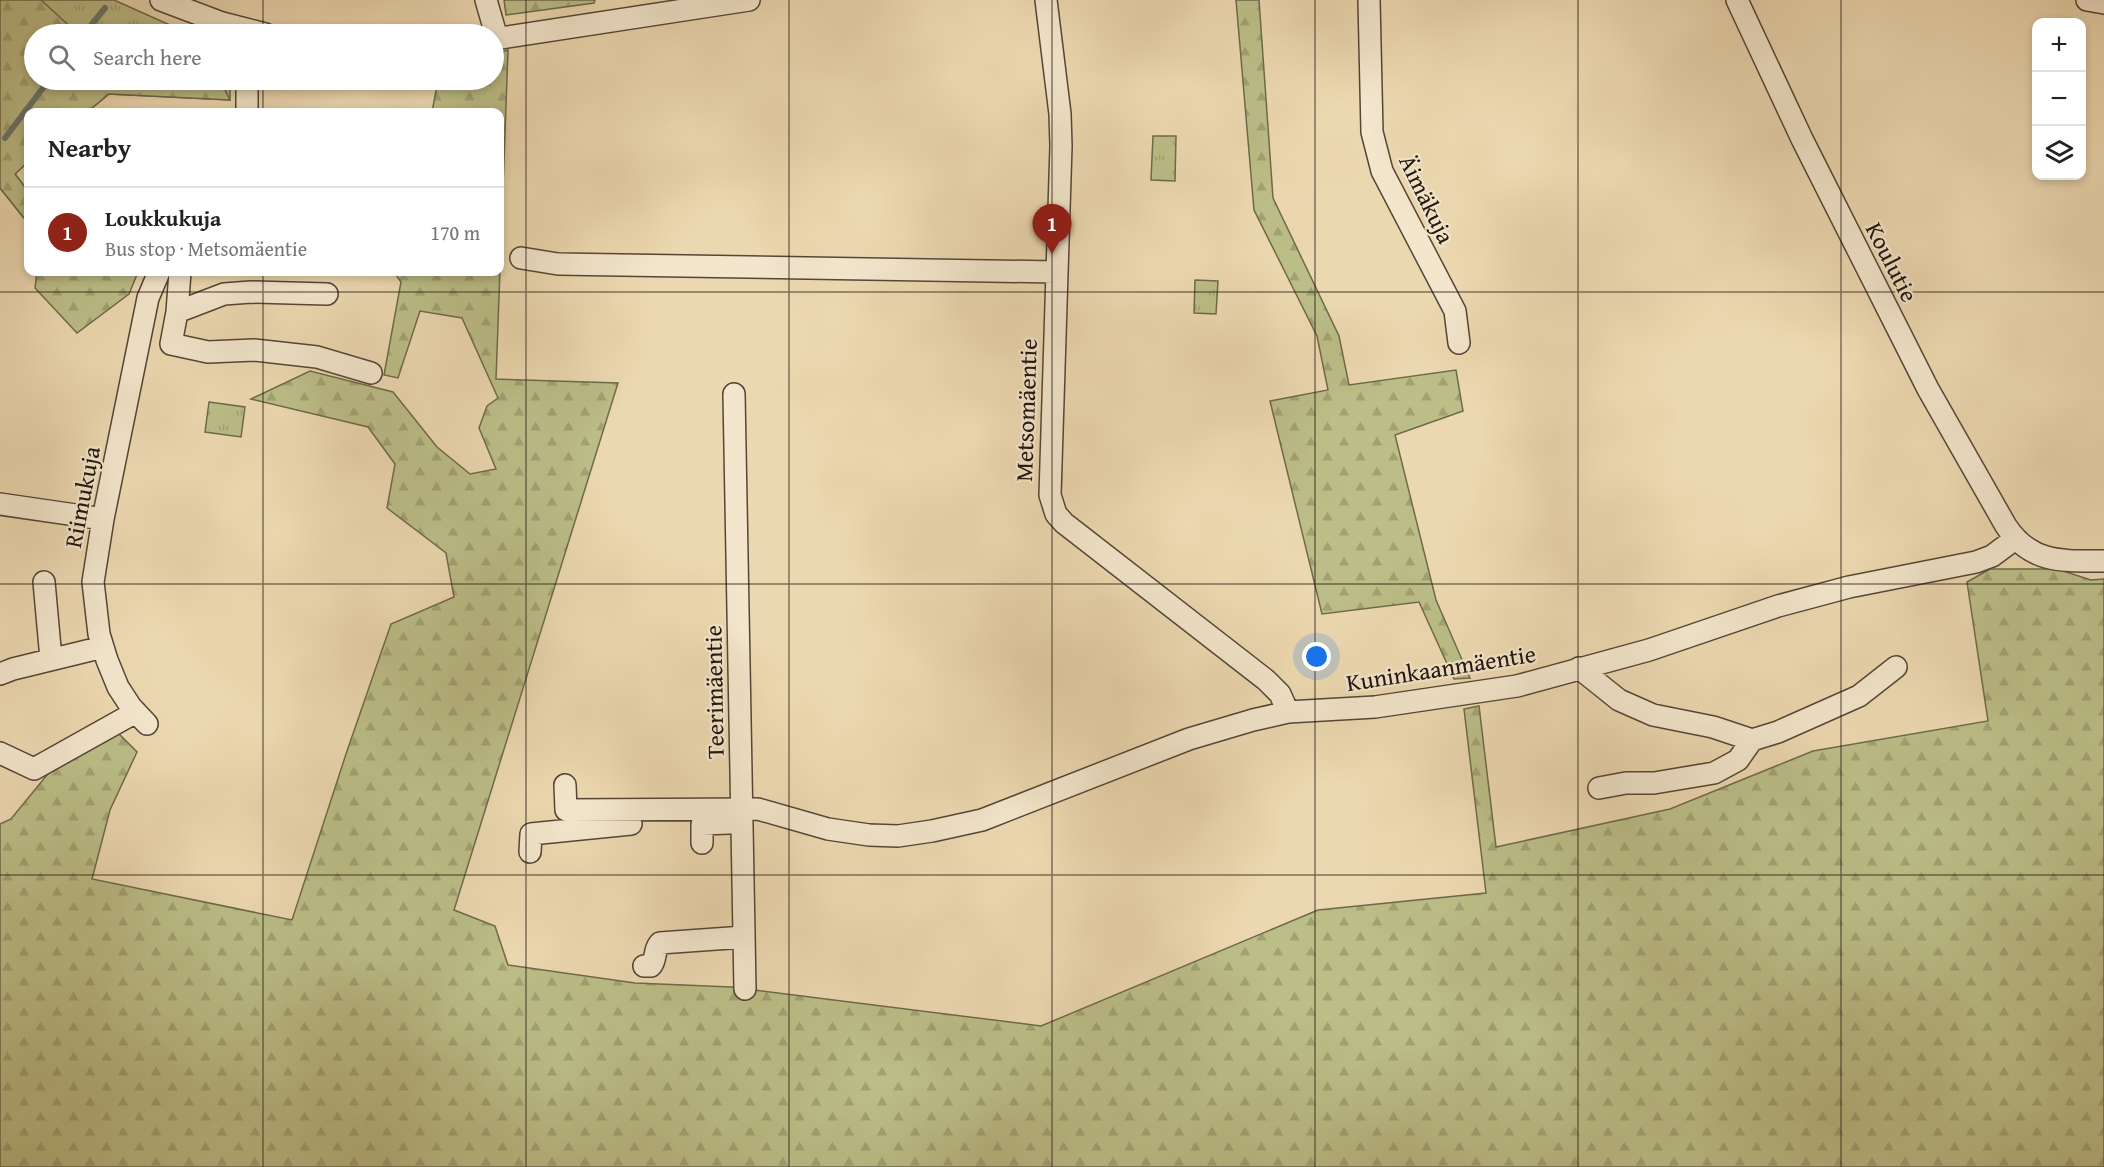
<!DOCTYPE html>
<html lang="en">
<head>
<meta charset="utf-8">
<style>
  :root { --surface:#fff; --page:#f6f6f6; --text:#222; --muted:#767676; --line:#e0e0e0; --accent:#8f2418 }
  body { margin:0; font-family:"Gentium Book Plus",serif; background:var(--page); color:var(--text) }
  .controls { position:absolute; right:18px; top:18px; display:grid; overflow:hidden; border-radius:12px; box-shadow:0 3px 9px #0003 }
  .controls button { width:54px; height:54px; display:grid; place-items:center; padding:0; border:0; border-bottom:2px solid var(--line); background:var(--surface); color:var(--text); font:30px sans-serif }
  .you { position:absolute; left:1317px; top:657px; width:21px; height:21px; margin:-15px; border:4px solid #fff; border-radius:50%; background:#1a73e8; box-shadow:0 0 0 9px #1a73e833 }
  .badge { display:grid; place-items:center; width:39px; height:39px; border-radius:50%; background:var(--accent); color:#fff; font-size:20px; font-weight:700 }
  .pin { position:absolute; translate:-50% -50px; filter:drop-shadow(0 2px 3px #0008) }
  .pin::after { content:''; position:absolute; top:32px; width:21px; height:18px; background:inherit; clip-path:polygon(0 0,100% 0,50% 100%) }
  .list { margin:0; padding:0; list-style:none }
  h2 { display:flex; justify-content:space-between; align-items:center; height:78px; margin:0; padding:0 24px; font-size:26px }
  h2 small { font-size:20px; font-weight:400; color:var(--muted) }
  .list li { display:grid; grid-template-columns:39px 1fr auto; gap:18px; align-items:center; box-sizing:border-box; height:90px; padding:0 24px; border-top:2px solid var(--line) }
  .list b { display:block; font-size:22px; white-space:nowrap }
  .list p { margin:0; font-size:20px; white-space:nowrap; color:var(--muted) }
  .list em { font-size:20px; font-style:normal; color:var(--muted) }
  .icon { flex:none; width:33px; height:33px; fill:none; stroke:currentColor; stroke-width:2; stroke-linecap:round; stroke-linejoin:round }
  .map { position:relative; flex:none; width:2104px; height:1167px; overflow:hidden }
  .search { position:absolute; background:var(--surface); box-shadow:0 3px 9px #0003; left:24px; top:24px; width:480px; height:66px; display:flex; align-items:center; gap:15px; box-sizing:border-box; padding:0 21px; border-radius:33px; color:var(--muted); font-size:22px }
  .panel { position:absolute; background:var(--surface); box-shadow:0 3px 9px #0003; left:24px; top:108px; width:480px; height:168px; border-radius:12px }
  .map>svg:first-child { display:block }
  .grass { fill:url(#grass-tufts); stroke:#6e6a4b; stroke-width:1.5 }
  .forest { fill:url(#forest-firs); stroke:#6e6a4b; stroke-width:1.5 }
  .lines { fill:none; stroke-linecap:round; stroke-linejoin:round }
  .stream { stroke:#69776f; stroke-width:6 }
  .minor-casing { stroke:#544636; stroke-width:24 }
  .minor { stroke:#f3e6cc; stroke-width:21 }
  .grid { fill:none; stroke:#21150e; stroke-width:1.5; stroke-opacity:0.55 }
  .labels { text-anchor:middle; dominant-baseline:central; stroke-width:4.5; stroke-linejoin:round; paint-order:stroke }
  .street-label { font-size:24px; fill:#21150e; stroke:#f3e6cc }
</style>
</head>
<body>
<div class="map">
<svg width="2104" height="1167" viewBox="0 0 2104 1167">
  <defs>
    <pattern id="grass-tufts" width="24" height="20" patternUnits="userSpaceOnUse" patternTransform="scale(1.5)"><rect width="24" height="20" fill="#bcbe88"/><path d="M3 7l-1-3M5 7V3M7 7l1-3M15 17l-1-3M17 17v-4M19 17l1-3" fill="none" stroke="#a1a274"/></pattern>
    <pattern id="forest-firs" width="22" height="20" patternUnits="userSpaceOnUse" patternTransform="scale(1.5)"><rect width="22" height="20" fill="#bcbe88"/><path d="M5 1l3.5 6h-7zM16 11l3.5 6h-7z" fill="#a1a274"/></pattern>
  </defs>
  <rect width="100%" height="100%" fill="#ecd8b0"/>
  <filter id="stains"><feTurbulence type="fractalNoise" baseFrequency=".00333" numOctaves="4"/><feColorMatrix values="0 0 0 0 .2 0 0 0 0 .09 0 0 0 0 .02 0 0 0 .5 -.17"/></filter>
  <radialGradient id="worn" r=".72"><stop offset=".6" stop-color="#630" stop-opacity="0"/><stop offset="1" stop-color="#630" stop-opacity=".3"/></radialGradient>
  <path class="grass" d="M0 0H114L190 34H34V80H230V100L109 94 87 112H28V162L15 174 28 191V223L0 188Z
    M1153 136H1176L1175 181 1151 180Z
    M1195 280 1218 281 1216 314 1194 313Z
    M209 402 245 407 241 437 205 432Z"/>
  <path class="forest" d="M0 0H41L78 34H34V80H197L223 86 230 100 109 94 87 112H28V162L15 174 28 191V223L0 188Z
    M504 0H595L594 3 506 15Z
    M1236 0H1259L1273 198 1339 336 1349 385 1456 370 1463 411 1395 435 1436 600 1470 678 1454 679 1419 602 1322 614 1270 401 1328 390 1317 336 1254 210Z
    M508 50 496 379 618 383 454 910 495 926 508 965 635 983 731 987 1041 1026 1318 910 1486 893 1464 709 1479 706 1496 847 1670 809 1813 751 1988 721 1967 582 1990 569H2057L2091 580 2104 579V1167H0V824L11 819 51 770 116 731 137 752 110 810 92 879 292 920 346 754 391 624 454 597 446 553 387 508 395 464 368 427 251 399 310 371 393 392 437 447 470 474 496 469 479 428 487 406 498 398 462 318 420 311 398 378 384 375 401 282 394 272H500V112H432L438 80H494V54Z
    M37 272H138L129 294 77 333 35 288Z"/>
  <g class="lines">
    <path class="stream" d="M92 24 105 8
      M5 138 49 80"/>
    <defs>
      <path id="minor" d="M161 0 222 23 265 34
        M486 0 497 38
        M1046 0 1060 114 1061 146 1050 495 1056 514 1064 523 1266 680 1280 694 1288 712
        M1369 0 1372 132 1382 171 1455 311 1459 343
        M1737 0 1802 139 1928 389 2006 526C2031 564 2063 561 2104 561
        M2087 0 2104 3
        M494 39 749 0
        M247 112V80
        M521 258 558 264 1056 272
        M327 294 251 292 224 294 177 312 171 344 208 352 254 350 317 357 371 373
        M177 312 180 272
        M734 394 745 989
        M0 504 103 519
        M44 582 51 659
        M1579 668 1619 700 1653 715 1713 727 1752 740
        M0 674 13 669 103 647
        M147 724 131 707 118 687 107 660 99 634 93 582 103 519 148 298 159 272
        M0 753 34 769 136 712
        M565 785 566 810 758 809 828 829 869 835 898 836 932 831 982 820 1189 739 1253 720 1288 712 1375 707 1517 686 1649 650 1778 606 1849 587 1976 562 1992 556 2015 539
        M1599 788 1626 783H1654L1714 773 1738 760 1752 740 1778 732 1859 696 1896 667
        M702 843V824L729 823
        M530 852 531 834 631 824
        M644 966H651C657 959 653 951 660 943L744 937"/>
    </defs>
    <use href="#minor" class="minor-casing"/>
    <use href="#minor" class="minor"/>
  </g>
  <path class="grid" d="M263 0V34M526 0V1167M789 0V1167M1052 0V1167M1315 0V1167M1578 0V1167M1841 0V1167M263 80V112M263 272V1167M0 292H2104M0 584H2104M0 875H2104"/>
  <g class="labels">
    <g class="street-label">
      <text transform="translate(1427 199) rotate(64)">Äimäkuja</text>
      <text transform="translate(1892 262) rotate(63)">Koulutie</text>
      <text transform="translate(1026 410) rotate(-88)">Metsomäentie</text>
      <text transform="translate(82 497) rotate(-79)">Riimukuja</text>
      <text transform="translate(1441 668) rotate(-9)">Kuninkaanmäentie</text>
      <text transform="translate(714 692) rotate(-91)">Teerimäentie</text>
    </g>
  </g>
  <rect width="100%" height="100%" filter="url(#stains)"/>
  <rect width="100%" height="100%" fill="url(#worn)"/>
</svg>
<div class="controls">
<button>+</button>
<button>−</button>
<button><svg class="icon" aria-label="layers" viewBox="0 0 24 24"><path d="M12 4l9 5-9 5-9-5zM3 14l9 5 9-5"/></svg></button>
</div>
<div class="you"></div>
<div class="pin badge" style="left:1052px;top:254px">1</div>
<div class="search"><svg class="icon" aria-label="search" viewBox="0 0 24 24"><circle cx="10" cy="10" r="6"/><path d="M15 15l6 6"/></svg>Search here</div>
<section class="panel">
<h2>Nearby<small></small></h2>
<ul class="list">
<li><span class="badge">1</span><div><b>Loukkukuja</b><p>Bus stop · Metsomäentie</p></div><em>170 m</em></li>
</ul>
</section>
</div>
</body>
</html>
